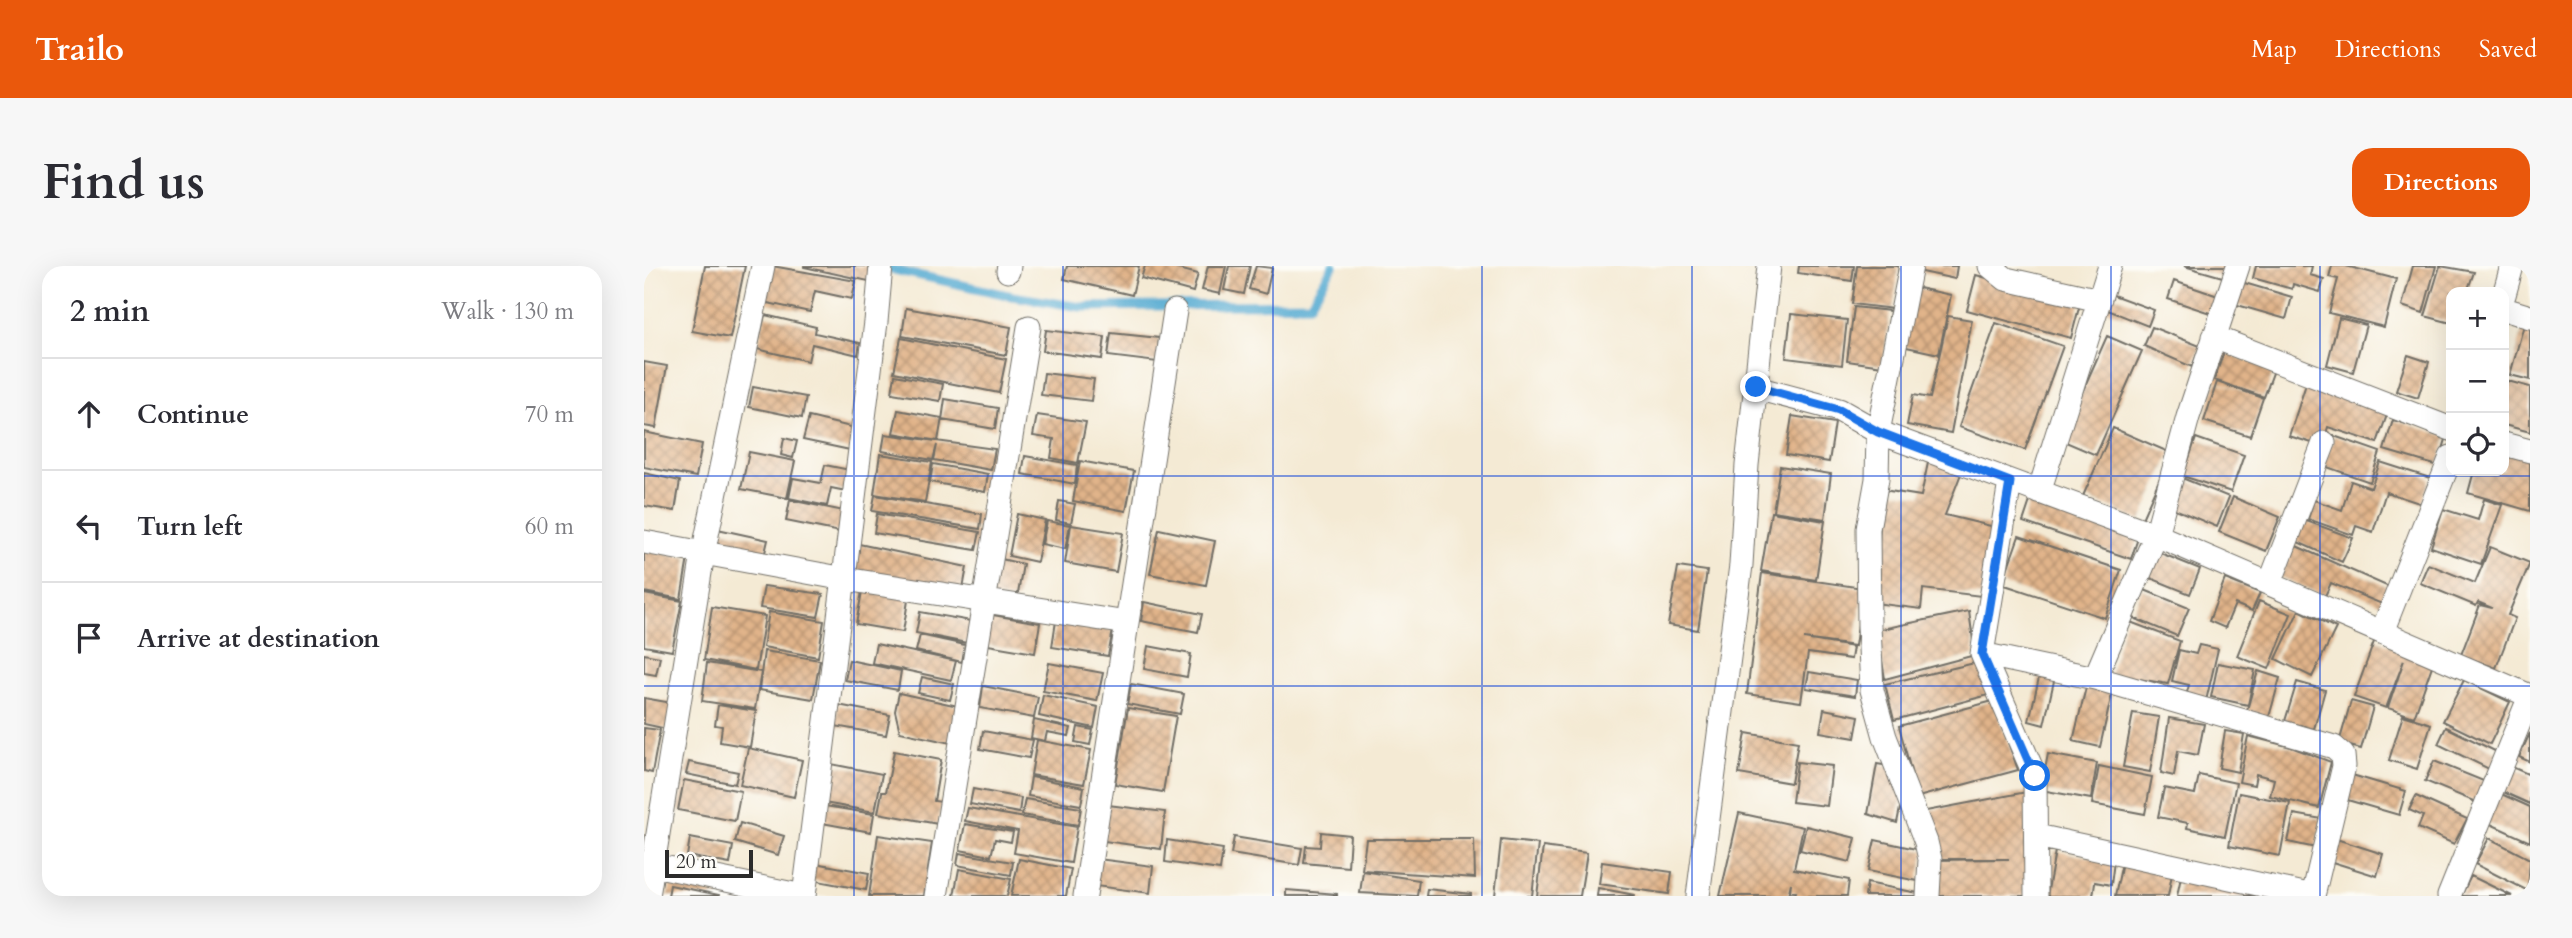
<!DOCTYPE html>
<html lang="en">
<head>
<meta charset="utf-8">
<style>
  :root { --surface:#fff; --page:#f7f7f7; --text:#2b2b33; --muted:#7c7c81; --line:#e1e1e2; --accent:#ea580c }
  body { margin:0; font-family:Cardo,serif; background:var(--page); color:var(--text) }
  .controls { position:absolute; right:21px; top:21px; display:grid; overflow:hidden; border-radius:14px; box-shadow:0 7px 28px #0002 }
  .controls button { width:63px; height:63px; display:grid; place-items:center; padding:0; border:0; border-bottom:2px solid var(--line); background:var(--surface); color:var(--text); font:35px sans-serif }
  .scale { position:absolute; left:21px; bottom:18px; width:88px; box-sizing:border-box; padding-left:7px; border:4px solid #2b2b2b; border-top:0; font-size:19px; line-height:24px; white-space:nowrap; color:#2b2b2b; -webkit-text-stroke:5px #fdfcf7; paint-order:stroke }
  .stop { position:absolute; width:21px; height:21px; margin:-16px; border:5px solid #1a73e8; border-radius:50%; background:#fff }
  .stop.end { background:#1a73e8; border-color:#fff; box-shadow:0 2px 7px #0008 }
  .list { margin:0; padding:0; list-style:none }
  h2 { display:flex; justify-content:space-between; align-items:center; height:91px; margin:0; padding:0 28px; font-size:30px }
  h2 small { font-size:23px; font-weight:400; color:var(--muted) }
  .list li { display:grid; grid-template-columns:46px 1fr auto; gap:21px; align-items:center; box-sizing:border-box; height:112px; padding:0 28px; border-top:2px solid var(--line) }
  .list b { display:block; font-size:26px; white-space:nowrap }
  .list em { font-size:23px; font-style:normal; color:var(--muted) }
  .icon { flex:none; width:38px; height:38px; fill:none; stroke:currentColor; stroke-width:2; stroke-linecap:round; stroke-linejoin:round }
  .map { position:relative; flex:none; width:1886px; height:630px; overflow:hidden; border-radius:21px }
  header { display:flex; align-items:center; gap:42px; box-sizing:border-box; height:98px; padding:0 35px; background:var(--accent); color:#fff }
  header strong { font-size:33px }
  nav { display:flex; gap:38px; margin-inline-start:auto; font-size:24px }
  .intro { display:flex; align-items:center; justify-content:space-between; box-sizing:border-box; height:168px; padding:0 42px }
  h1 { margin:0; font-size:49px }
  .button { padding:18px 32px; border-radius:21px; background:var(--accent); color:#fff; font-size:24px; font-weight:700 }
  main { display:flex; gap:42px; padding:0 42px }
  aside { flex:1; background:var(--surface); border-radius:21px; box-shadow:0 7px 28px #0002 }
  .map>svg:first-child { display:block }
  .lines { fill:none; stroke-linecap:round; stroke-linejoin:round }
  .stream { stroke:#55aad1; stroke-width:9 }
  .building { fill:url(#building-cross-hatch) }
  .street-casing { stroke:#716e66; stroke-width:25 }
  .street { stroke:#fff; stroke-width:23 }
  .route { stroke:#1a73e8; stroke-width:9 }
  .grid { fill:none; stroke:#1d4ed8; stroke-width:2; stroke-opacity:0.55 }
</style>
</head>
<body>
<header>
<strong>Trailo</strong>
<nav><a>Map</a><a>Directions</a><a>Saved</a></nav>
</header>
<div class="intro"><h1>Find us</h1><a class="button">Directions</a></div>
<main>
<aside>
<h2>2 min<small>Walk · 130 m</small></h2>
<ul class="list">
<li><svg class="icon" aria-label="ahead" viewBox="0 0 24 24"><path d="M12 20V5M6 11l6-6 6 6"/></svg><div><b>Continue</b></div><em>70 m</em></li>
<li><svg class="icon" aria-label="left" viewBox="0 0 24 24"><path d="M17 20v-9H6M10 6l-5 5 5 5"/></svg><div><b>Turn left</b></div><em>60 m</em></li>
<li><svg class="icon" aria-label="arrive" viewBox="0 0 24 24"><path d="M6 21V4h12l-3 4 3 4H6"/></svg><div><b>Arrive at destination</b></div></li>
</ul>
</aside>
<div class="map">
<svg width="1886" height="630" viewBox="0 0 1886 630">
  <defs>
    <pattern id="building-cross-hatch" width="8" height="8" patternUnits="userSpaceOnUse" patternTransform="scale(1.75)"><rect width="8" height="8" fill="#e1b48a"/><path d="M0 0l8 8M0 8l8-8" fill="none" stroke="#b79371"/></pattern>
  </defs>
  <rect width="100%" height="100%" fill="#fdfcf7"/>
  <filter id="ink" filterUnits="userSpaceOnUse"><feTurbulence type="fractalNoise" baseFrequency=".0143" numOctaves="2"/><feDisplacementMap in="SourceGraphic" scale="14" xChannelSelector="R" yChannelSelector="G"/><feConvolveMatrix kernelMatrix="1 2 1 2 8 2 1 2 1" color-interpolation-filters="sRGB"/></filter>
  <filter id="wash" filterUnits="userSpaceOnUse"><feTurbulence type="fractalNoise" baseFrequency=".00686" numOctaves="4" result="noise"/><feDisplacementMap in="SourceGraphic" scale="28" xChannelSelector="R" yChannelSelector="G"/><feGaussianBlur stdDeviation="1.57" result="paint"/><feColorMatrix in="noise" values="0 0 0 0 0 0 0 0 0 0 0 0 0 0 0 0 0 1.4 0 .05"/><feComposite in="paint" operator="in"/></filter>
  <g filter="url(#wash)">
    <rect width="100%" height="100%" fill="#f4ead4"/>
    <g class="lines">
      <path class="stream" d="M237 1 368 30 437 41 666 38 689 0"/>
    </g>
    <g id="blocks">
      <path class="building" d="M61 0H101L86 72 48 65Z
        M128 0 212 15 208 33 171 25 166 46 119 36Z
        M160 0H225L229 16 160 1Z
        M423 0H495L488 29 420 13Z
        M501 0H523L554 8 549 26 497 12Z
        M564 0H582L576 28 558 24Z
        M585 0H606L600 28 580 24Z
        M612 0 628 2 622 28 605 23Z
        M1155 0H1210L1208 15 1154 7Z
        M1213 0H1255L1249 43 1208 38Z
        M1270 0H1313L1311 13 1269 4Z
        M1540 0H1586L1582 12Z
        M1612 0H1668L1666 9 1680 13 1676 26 1649 18 1648 23 1609 12Z
        M1688 0H1702L1752 13 1740 61 1685 47 1694 13 1685 11Z
        M1769 0H1792L1779 47 1758 40Z
        M1796 0 1830 6 1823 26H1807V57L1781 50Z
        M1332 9 1436 38 1427 72 1323 44Z
        M1530 15 1574 30 1569 48 1524 33Z
        M1597 16 1648 31 1642 53 1590 38Z
        M1265 20 1307 29 1295 88 1253 79Z
        M1461 26 1510 44 1504 60 1456 41Z
        M1210 41 1246 45 1239 100 1203 95Z
        M262 42 367 61 362 89 258 70Z
        M1147 48 1203 54 1198 99 1142 92Z
        M121 49 172 61 171 67 216 77 214 89 168 78 164 95 113 83Z
        M1304 50 1328 54 1307 167 1263 159 1269 129 1286 132Z
        M1695 52 1722 59 1709 106 1683 99Z
        M1881 55 1886 56V114L1866 109Z
        M1352 57 1419 80 1381 184 1315 161Z
        M1508 61 1556 80 1548 101 1500 80Z
        M402 64 461 71 458 93 399 85Z
        M467 67 515 72 513 96 464 90Z
        M1463 70 1498 85 1452 189 1417 174Z
        M257 72 362 93 355 127 250 106Z
        M1580 86 1630 104 1620 131 1570 114Z
        M1764 89 1785 96 1774 132 1752 125Z
        M0 96 23 100 12 162 0 160Z
        M400 107 450 113 447 135 397 129Z
        M251 109 299 118 296 135 248 127Z
        M1860 114 1886 121V166L1860 159Z
        M1573 116 1619 132 1606 170 1560 155Z
        M1662 118 1744 146 1733 177 1684 161 1678 180 1645 170Z
        M109 121 162 131 158 152 105 141Z
        M301 133 354 142 351 163 298 154Z
        M254 144 298 152 294 175 249 167Z
        M393 149 442 156 434 197 407 192 410 173 389 170Z
        M1148 150 1191 157 1185 196 1142 189Z
        M165 151 211 162 206 184 159 174Z
        M1749 154 1803 170 1794 200 1740 184Z
        M1469 162 1527 187 1497 255 1439 230Z
        M0 166 58 178 52 211 0 201Z
        M241 168 351 183 347 204 290 194 293 179 289 194 238 185Z
        M1690 170 1736 186 1726 216 1680 200Z
        M140 172 153 175 149 192 137 189Z
        M1552 172 1600 189 1587 226 1539 210Z
        M1860 181 1886 189V245L1824 227 1830 205H1860Z
        M105 186 151 195 143 232 97 223Z
        M236 188 288 196 281 236 230 228Z
        M381 190 433 199 431 218 378 208Z
        M1285 192 1318 205 1301 249 1351 261 1337 330 1279 323 1277 343 1230 337 1239 224 1277 230Z
        M436 195 490 205 482 245 429 235Z
        M1736 196 1786 212 1778 238 1742 226 1729 266 1712 260 1709 269 1664 253 1670 234 1698 244 1707 215 1727 222Z
        M289 198 344 208 341 226 286 216Z
        M181 199 206 204 202 225 187 222 183 240 145 232 149 212 177 217Z
        M1136 200 1187 208 1181 253 1129 245Z
        M0 207 36 215 31 245 0 240Z
        M1538 212 1585 231 1573 261 1526 241Z
        M231 229 338 248 336 263 228 245Z
        M1589 231 1636 251 1622 285 1575 266Z
        M1387 232 1495 269 1487 293 1379 256Z
        M1840 233 1858 239 1837 298 1787 281 1799 243 1834 254Z
        M146 234 200 245 196 266 142 255Z
        M415 235 431 238 427 257 412 254Z
        M1127 246 1181 255 1172 314 1117 305Z
        M233 248 336 266 332 284 230 267Z
        M373 248 401 254 393 296 365 290Z
        M1657 253 1709 272 1698 296 1647 273Z
        M403 255 426 259 421 283 398 278Z
        M427 259 479 267 472 306 421 297Z
        M69 262 124 274 119 295 64 283Z
        M515 263 571 275 562 319 506 308Z
        M1375 270 1477 304 1461 352 1358 318Z
        M215 278 323 301 318 328 210 305Z
        M1650 279 1745 321 1738 338 1687 317 1681 330 1636 311Z
        M1846 281 1886 297 1864 349 1871 352 1852 402 1817 389 1836 339 1848 342 1834 336 1832 340 1776 317 1784 298 1831 317Z
        M0 283 44 292 37 333 0 326Z
        M1509 284 1556 303 1546 328 1499 309Z
        M353 292 379 298 373 334 347 331Z
        M1034 301 1063 305 1054 364 1024 359Z
        M1118 307 1219 322 1211 380 1160 373 1209 381 1207 393 1164 387 1157 436 1103 428Z
        M1581 313 1616 327 1608 345 1591 338 1581 362 1565 355Z
        M120 320 179 328 174 351 116 342Z
        M219 320 265 328 259 366 212 358Z
        M1498 323 1545 342 1533 370 1487 351Z
        M0 328 38 335 28 385 0 380Z
        M1615 335 1647 348 1625 403 1593 390Z
        M500 336 558 348 554 366 497 355Z
        M68 341 121 350 112 404 60 394Z
        M1655 344 1692 362 1668 411 1632 393Z
        M1325 345 1331 389 1241 413 1233 364Z
        M125 346 180 355 174 391 119 381Z
        M276 346 327 355 323 377 272 367Z
        M343 348 396 357 391 387 338 378Z
        M1481 354 1536 375 1524 418 1466 408Z
        M412 355 469 364 464 390 408 381Z
        M276 369 321 379 318 396 272 385Z
        M1731 373 1789 397 1770 451 1744 442 1760 394 1742 442 1710 431Z
        M232 378 312 395 307 414 228 397Z
        M1555 379 1574 383 1562 435 1542 430 1545 419 1528 415 1535 384 1552 388Z
        M504 380 547 388 543 411 500 403Z
        M120 385 176 394 169 433 115 424Z
        M0 388 16 391 12 409 0 407Z
        M205 394 257 405 254 424 201 414Z
        M1335 396 1348 428 1250 454 1241 418Z
        M63 397 117 406 111 443 58 435Z
        M405 397 459 407 453 435 399 425Z
        M1574 397 1611 404 1604 439 1567 431Z
        M1397 403 1412 406 1400 459 1385 455Z
        M1614 405 1636 412 1625 451 1603 444Z
        M1165 406 1213 414 1211 430 1162 422Z
        M278 411 310 418 306 434 274 427Z
        M1820 414 1866 436 1846 478 1799 455Z
        M1653 416 1681 424 1670 463 1641 455Z
        M1443 417 1469 423 1456 481 1429 475Z
        M487 418 540 428 536 448 483 438Z
        M339 420 394 431 390 452 336 442Z
        M255 427 314 440 307 477 256 466 251 445Z
        M399 429 454 441 450 462 395 450Z
        M0 432 28 437 23 463 0 458Z
        M1349 435 1374 504 1274 531 1255 460Z
        M1707 435 1729 441 1717 483 1695 477Z
        M74 439 112 445 106 481 76 476 78 460 71 459Z
        M194 439 246 449 242 469 191 460Z
        M484 442 532 450 519 526 471 518Z
        M1180 443 1215 450 1211 472 1176 466Z
        M1489 447 1515 451 1506 506 1479 501Z
        M1759 449 1787 458 1773 503 1745 494Z
        M1525 452 1560 458 1554 489 1534 485 1530 510 1517 507Z
        M390 454 427 462 425 470 403 466 401 475 387 472Z
        M434 461 449 464 446 479 431 476Z
        M1802 461 1855 487 1847 504 1794 478Z
        M0 462 16 464 8 507 0 505Z
        M339 465 389 474 385 492 336 483Z
        M1581 465 1600 468 1594 506 1575 502Z
        M1102 467 1154 476 1147 517 1095 508Z
        M1886 467V496L1875 491Z
        M1604 470 1647 481 1687 496 1675 542 1626 530 1630 513 1612 508 1610 519 1595 516Z
        M393 474 447 484 440 518 387 509Z
        M104 482 158 494 150 531 96 519Z
        M250 485 297 494 290 535 298 536 294 558 234 547 238 526H242Z
        M1404 488 1453 497 1447 533 1397 524Z
        M1790 495 1842 516 1834 537 1781 515Z
        M45 496 94 506 91 518 42 508Z
        M1153 496 1188 500 1183 540 1148 536Z
        M187 498 238 508 231 546 180 537Z
        M1233 498 1251 501 1259 527 1253 557 1224 548Z
        M1455 500 1508 511 1501 548 1448 538Z
        M1868 501 1886 509V538L1857 525Z
        M1555 509 1592 517 1581 570 1543 562 1544 557 1514 551 1520 522 1551 528Z
        M1708 509 1762 525 1755 549 1700 533Z
        M387 511 440 521 437 539 384 530Z
        M40 514 97 525 91 555 34 544Z
        M329 523 377 532 375 547 326 538Z
        M1388 525 1381 630H1291L1290 594 1365 593H1296L1282 545Z
        M1595 527 1646 537 1636 590 1585 580Z
        M1855 527 1886 541V576L1842 556Z
        M1772 530 1823 553 1810 578 1774 562 1779 550 1765 544Z
        M381 533 437 542 434 559 378 549Z
        M464 539 521 546 517 583 460 575Z
        M181 540 230 548 227 566 178 557Z
        M324 542 433 561 427 597 370 587 374 565 321 555Z
        M1095 547 1159 561 1150 603 1205 614 1203 630H1151L1152 626H1146L1147 617 1144 630H1076Z
        M1650 548 1678 553 1672 582 1644 576Z
        M96 557 140 570 134 589 91 576Z
        M321 558 369 566 367 576 351 573 347 590 316 584Z
        M1162 560 1212 572 1206 596 1156 584Z
        M677 566 706 569 704 601 660 597 662 580 676 581Z
        M234 569 288 577 280 630H225Z
        M590 571 658 582 655 599 587 588Z
        M46 572 89 580 86 598 43 590Z
        M1689 572 1739 588 1733 610 1682 594Z
        M1845 572 1886 593 1884 625 1831 598Z
        M722 573H830L831 612 718 604Z
        M523 574 579 583 576 604 521 596Z
        M857 574 894 578 888 630H851Z
        M1231 574 1281 585 1274 615 1224 605Z
        M899 581 943 587 936 630H893Z
        M1411 585 1470 595 1467 619 1451 616 1449 630H1403Z
        M315 587 369 596 367 609 313 599Z
        M375 593 427 603 422 630H367Z
        M454 593 509 600 506 627 451 620Z
        M166 596 225 607 222 624 163 613Z
        M958 596 1028 606 1025 628 955 618Z
        M1478 597 1528 608 1524 630H1471Z
        M315 603 367 613 363 630H310Z
        M719 605 775 614 773 630 716 627Z
        M1827 610 1868 630H1817Z
        M1537 611 1623 630H1533Z
        M1223 617 1274 627 1273 630H1221Z
        M26 619 75 629V630H24Z
        M954 622 991 629V630H953Z
        M783 623 827 628V630H782Z
        M642 624 693 628V630H642Z"/>
    </g>
  </g>
  <g filter="url(#ink)">
    <use href="#blocks" fill-opacity="0" stroke="#716e66" stroke-width="2"/>
    <g class="lines">
      <defs>
        <path id="street" d="M1267 0 1234 166 1233 213 1224 263 1225 360 1228 424 1241 471 1282 576 1286 593 1284 630
          M1346 0 1362 13 1455 34
          M364 5 365 0
          M1860 29 1868 0
          M1860 43 1886 51
          M1570 71 1807 163
          M1112 122 1195 144 1234 166 1512 269 1886 430
          M1860 178 1886 185
          M1366 216 1338 388 1391 510 1392 630
          M1395 226 1466 0
          M0 276 201 313 483 357
          M1626 317 1680 177
          M1738 366 1807 191
          M1338 388 1451 412 1690 481 1699 489 1700 500 1669 630
          M1451 412 1512 269 1544 151 1594 0
          M1393 570 1669 630
          M0 597 159 630
          M4 630 59 288 119 0
          M160 630 232 56 237 0
          M292 630 385 61
          M441 630 531 45
          M1054 630 1097 299 1103 199 1125 0
          M1805 630 1886 430"/>
      </defs>
      <use href="#street" class="street-casing"/>
      <use href="#street" class="street"/>
    </g>
  </g>
  <g class="lines" filter="url(#ink)">
    <path class="route" d="M1112 121 1195 144 1234 166 1366 216 1338 388 1391 510"/>
  </g>
  <path class="grid" d="M210 0V630M419 0V630M629 0V630M838 0V630M1048 0V630M1257 0V630M1467 0V630M1676 0V630M0 210H1886M0 420H1886"/>
</svg>
<div class="controls">
<button>+</button>
<button>−</button>
<button><svg class="icon" aria-label="locate" viewBox="0 0 24 24"><circle cx="12" cy="12" r="6"/><path d="M12 2v4M12 18v4M2 12h4M18 12h4"/></svg></button>
</div>
<div class="scale">20 m</div>
<div class="stop" style="left:1391px;top:510px"></div>
<div class="stop end" style="left:1112px;top:121px"></div>
</div>
</main>
</body>
</html>
